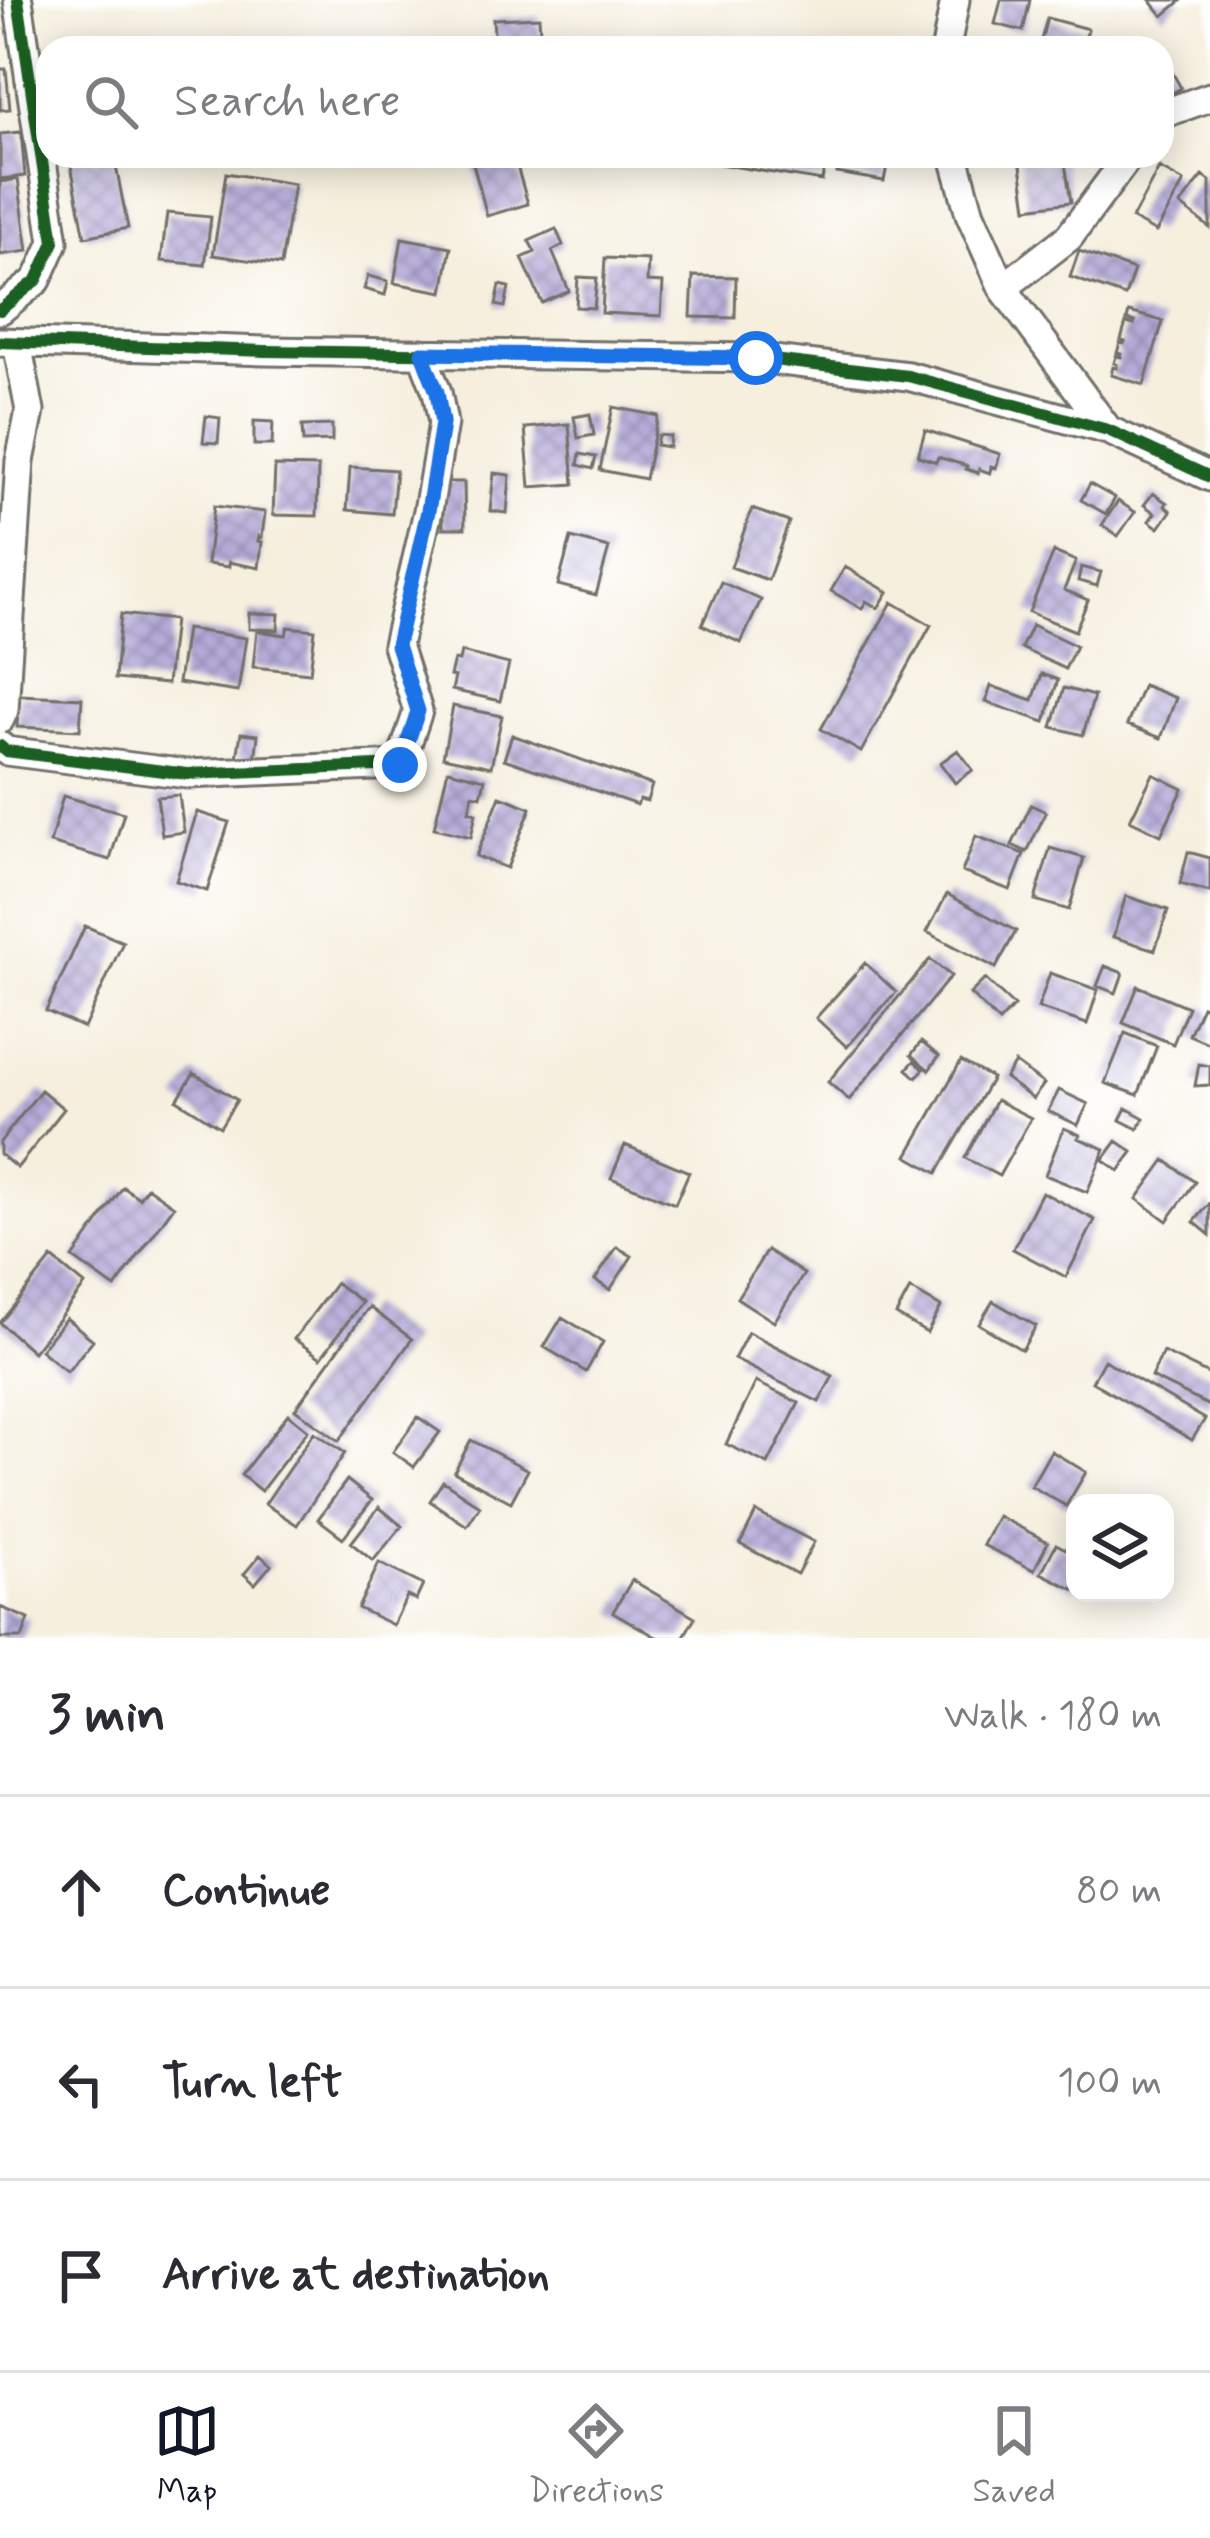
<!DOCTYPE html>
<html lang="en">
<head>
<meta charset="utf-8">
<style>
  :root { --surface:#fff; --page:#f2f2f3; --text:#2b2b33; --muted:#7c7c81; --line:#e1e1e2; --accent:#111827 }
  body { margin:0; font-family:Mynerve,sans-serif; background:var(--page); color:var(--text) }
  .controls { position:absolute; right:36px; bottom:36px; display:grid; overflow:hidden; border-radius:24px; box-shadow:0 6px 30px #0003 }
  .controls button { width:108px; height:108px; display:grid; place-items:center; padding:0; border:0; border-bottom:3px solid var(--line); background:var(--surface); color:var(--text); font:60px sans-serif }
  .stop { position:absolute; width:36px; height:36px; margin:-27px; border:9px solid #1a73e8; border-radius:50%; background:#fff }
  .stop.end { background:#1a73e8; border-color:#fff; box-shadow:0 3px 12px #0008 }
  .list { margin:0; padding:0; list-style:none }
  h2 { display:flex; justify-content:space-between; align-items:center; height:156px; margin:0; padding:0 48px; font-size:51px }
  h2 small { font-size:39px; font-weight:400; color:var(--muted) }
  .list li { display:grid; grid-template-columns:78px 1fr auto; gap:36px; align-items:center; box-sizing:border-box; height:192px; padding:0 48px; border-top:3px solid var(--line) }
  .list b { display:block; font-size:45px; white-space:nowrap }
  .list em { font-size:39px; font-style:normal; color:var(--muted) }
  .icon { flex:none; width:66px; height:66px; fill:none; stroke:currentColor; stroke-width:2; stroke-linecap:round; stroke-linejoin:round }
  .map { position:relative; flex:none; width:1210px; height:1638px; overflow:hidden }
  .search { position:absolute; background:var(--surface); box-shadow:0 6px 30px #0003; left:36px; right:36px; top:36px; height:132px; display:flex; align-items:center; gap:30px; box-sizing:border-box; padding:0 42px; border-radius:36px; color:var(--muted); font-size:45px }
  .sheet { height:732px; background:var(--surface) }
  nav { display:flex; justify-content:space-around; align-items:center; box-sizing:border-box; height:168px; border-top:3px solid var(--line); background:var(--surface); font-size:33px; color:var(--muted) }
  nav a { display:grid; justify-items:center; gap:6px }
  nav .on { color:var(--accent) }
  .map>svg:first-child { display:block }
  .building { fill:url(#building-cross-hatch) }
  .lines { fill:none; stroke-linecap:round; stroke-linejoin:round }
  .minor-casing { stroke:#72706a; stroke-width:33 }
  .minor { stroke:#fff; stroke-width:27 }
  .cycleway-casing { stroke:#fff; stroke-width:20 }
  .cycleway { stroke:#1b5e20; stroke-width:12 }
  .route { stroke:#1a73e8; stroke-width:15 }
</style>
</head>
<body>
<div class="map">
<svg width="1210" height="1638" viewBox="0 0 1210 1638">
  <defs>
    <pattern id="building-cross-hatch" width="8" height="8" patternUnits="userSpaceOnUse" patternTransform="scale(3)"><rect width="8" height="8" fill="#b5abd9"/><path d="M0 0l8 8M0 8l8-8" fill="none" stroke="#938bb0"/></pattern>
  </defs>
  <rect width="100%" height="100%" fill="#fff"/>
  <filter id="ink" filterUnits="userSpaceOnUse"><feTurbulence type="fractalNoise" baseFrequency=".00833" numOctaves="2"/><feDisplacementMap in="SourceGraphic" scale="24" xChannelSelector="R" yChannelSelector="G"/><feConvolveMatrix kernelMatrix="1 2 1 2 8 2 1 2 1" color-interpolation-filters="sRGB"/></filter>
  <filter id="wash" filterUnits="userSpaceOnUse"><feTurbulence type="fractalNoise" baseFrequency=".004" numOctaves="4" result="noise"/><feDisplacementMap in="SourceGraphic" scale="48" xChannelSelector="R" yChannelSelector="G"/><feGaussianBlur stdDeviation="2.7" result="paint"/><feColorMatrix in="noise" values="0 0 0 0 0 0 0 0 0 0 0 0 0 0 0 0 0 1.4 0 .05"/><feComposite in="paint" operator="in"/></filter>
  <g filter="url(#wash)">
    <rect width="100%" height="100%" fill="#f6efde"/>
    <g id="blocks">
      <path class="building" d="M1001 0H1030L1023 31 995 24Z
        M1150 0H1182L1163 16Z
        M539 17 541 48H495L493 19Z
        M1047 18 1088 29 1083 48H1055L1040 44Z
        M1162 54 1181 88 1162 99Z
        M0 69H6L10 109 0 110Z
        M21 132 25 176 0 179V134Z
        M92 156H114L128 228 85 237 70 160Z
        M471 156H514L528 204 487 216Z
        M708 156H826L822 181 707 162Z
        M841 156H889L884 181 837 173Z
        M1037 156H1064L1071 202 1027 208 1020 158Z
        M1159 168 1184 182 1156 232 1132 219Z
        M226 173 294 184 281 265 213 255Z
        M1203 176 1210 181V228L1180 205Z
        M18 179 28 251 0 255V182Z
        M167 213 211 217 205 265 161 261Z
        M556 229 563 245 552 251 569 291 542 303 522 258 535 252 529 241Z
        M402 238 451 247 443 292 394 283Z
        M1079 251 1134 270 1125 296 1070 277Z
        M605 258 648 260 647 282 663 283 661 316 602 313Z
        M368 276 388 281 385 295 364 289Z
        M693 276 736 277 735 318 691 317Z
        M578 277 597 278 594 308 576 307Z
        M500 285 509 287 505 307 496 305Z
        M1129 312 1163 321 1144 385 1111 375 1113 367 1117 368V364L1114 363 1116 356 1121 357V354L1117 353 1120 343 1124 344 1125 342 1121 340 1126 323 1134 325 1135 322 1127 320Z
        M613 407 658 416 645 479 600 470Z
        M590 414 594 435 578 438 574 417Z
        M206 416 220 418 218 443 203 442Z
        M254 421 273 422 272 445H254Z
        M569 424 574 484 530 487 525 428Z
        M332 425V441L303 442 302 426Z
        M925 430 1000 454 996 468 991 466 990 473 979 469 978 473 966 469 967 466 938 457 936 462 918 456Z
        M658 435 670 436 669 447 656 445Z
        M580 454 596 457 593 469 578 465Z
        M275 466 318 467 317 516 273 515Z
        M350 467 396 470 392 514 347 510Z
        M494 473 510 475 507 513 490 511Z
        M443 482H464L465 528H443Z
        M1090 484 1115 498 1106 514 1081 500Z
        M1153 493 1167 503 1165 506 1171 511 1159 528 1149 521 1155 513 1144 505Z
        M1118 501 1135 512 1118 536 1102 525Z
        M214 506 265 512 262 537 259 536 258 541 262 542 259 568 229 562V567L207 564Z
        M752 509 789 522 768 580 731 567Z
        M571 538 609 548 596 595 558 585Z
        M1054 552 1076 561 1064 590 1088 600 1075 631 1029 612Z
        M845 567 888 592 878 608 866 601 862 609 831 591Z
        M1081 567 1101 572 1097 586 1078 581Z
        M721 582 761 600 741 643 702 625Z
        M892 602 931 625 861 752 821 729Z
        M249 613 279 614 278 630 249 629Z
        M121 614 174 620 167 684 115 679Z
        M1032 625 1076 646 1065 669 1021 648Z
        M288 627 315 630 310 673 253 667 257 631 286 635Z
        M186 629 246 638 238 692 178 683Z
        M461 652 509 664 500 701 452 690 455 677 450 676 454 660 459 661Z
        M1042 674 1058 680 1045 722 986 702 991 686 1033 700Z
        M1143 685 1176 698 1161 738 1127 725Z
        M1064 688 1094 696 1083 735 1052 727Z
        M19 695 82 698 80 730 17 727Z
        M453 706 502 716 491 767 443 757Z
        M241 733 258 735 255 761 237 758Z
        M512 735 652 785 647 801 640 799 637 805 504 759Z
        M958 750 973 770 955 783 940 763Z
        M448 770 485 779 481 796 473 794 469 811 476 813 471 837 434 828Z
        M1153 774 1183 789 1161 835 1130 820Z
        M179 795 184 832 162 835 157 797Z
        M63 796 124 813 110 860 50 843Z
        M500 796 531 808 507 868 476 856Z
        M1031 805 1046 812 1027 852 1012 845Z
        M197 812 229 822 207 891 176 881Z
        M976 836 1024 854 1010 890 962 872Z
        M1050 848 1084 858 1069 910 1035 900Z
        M1188 852 1210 858V892L1180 884Z
        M947 894 1016 931 996 968 927 932Z
        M1126 896 1168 910 1155 950 1113 937Z
        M85 926 123 942 84 1028 46 1011Z
        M930 959 951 976 849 1100 828 1082Z
        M865 963 896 992 847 1047 816 1018Z
        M1105 966 1123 973 1116 993 1097 986Z
        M1050 973 1098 990 1087 1024 1038 1008Z
        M985 979 1014 1006 999 1022 970 994Z
        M1138 986 1188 1007 1173 1044 1123 1023Z
        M1202 1006 1210 1009V1044L1189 1035Z
        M1125 1033 1157 1046 1138 1095 1105 1083Z
        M921 1042 939 1056 929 1070 911 1055Z
        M914 1061 924 1069 916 1077 907 1069Z
        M961 1061 992 1078 937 1173 907 1156Z
        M1015 1063 1044 1084 1033 1099 1005 1078Z
        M1199 1064 1210 1066V1085L1195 1086Z
        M194 1073 237 1100 220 1127 177 1100Z
        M41 1090 64 1109 17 1168 0 1154V1142Z
        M1059 1090 1088 1104 1078 1125 1048 1111Z
        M996 1100 1031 1118 999 1176 965 1158Z
        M1126 1108 1144 1118 1138 1129 1120 1120Z
        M1064 1128 1080 1135 1078 1138 1105 1149 1087 1192 1045 1175Z
        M1117 1141 1133 1152 1119 1171 1103 1160Z
        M625 1145 689 1172 675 1204 611 1178Z
        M1165 1160 1195 1182 1167 1221 1137 1199Z
        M123 1187 139 1198 147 1187 174 1206 115 1288 73 1258Z
        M1042 1192 1095 1220 1066 1277 1013 1249Z
        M1210 1203V1235L1194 1222Z
        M617 1247 632 1256 610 1290 595 1280Z
        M767 1250 804 1274 774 1322 737 1298Z
        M52 1258 85 1285 33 1352 0 1323Z
        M336 1283 362 1302 321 1358 294 1339Z
        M910 1289 941 1307 927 1333 896 1315Z
        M993 1301 1036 1326 1022 1350 979 1324Z
        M369 1307 412 1339 339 1441 295 1409Z
        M562 1317 603 1342 586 1372 544 1347Z
        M66 1318 93 1340 67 1372 40 1350Z
        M748 1332 833 1376 819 1402 734 1359Z
        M1163 1352 1210 1375V1406L1151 1377Z
        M1104 1360 1205 1419 1192 1440 1092 1382Z
        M756 1382 799 1403 768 1464 726 1444Z
        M288 1414 308 1430 261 1491 241 1475Z
        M418 1417 440 1432 414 1467 393 1452Z
        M314 1432 345 1453 297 1525 265 1504Z
        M471 1440 528 1470 511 1502 454 1472Z
        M1051 1451 1086 1472 1066 1506 1031 1486Z
        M347 1480 372 1500 343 1538 318 1519Z
        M443 1481 480 1506 467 1526 430 1501Z
        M379 1507 402 1526 373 1561 351 1543Z
        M756 1512 814 1542 797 1574 740 1544Z
        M998 1516 1048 1542 1034 1570 983 1545Z
        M1056 1544 1075 1554V1590L1041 1573Z
        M260 1555 271 1565 255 1584 244 1574Z
        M379 1563 423 1585 416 1600 407 1596 393 1625 358 1608Z
        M632 1580 695 1617 683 1638H658L613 1612Z
        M0 1607 29 1619 22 1638H0Z"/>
    </g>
  </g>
  <g filter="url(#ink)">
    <use href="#blocks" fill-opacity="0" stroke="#72706a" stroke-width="3"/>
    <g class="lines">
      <defs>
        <path id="minor" d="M946 48 955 0
          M1162 114 1210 97
          M954 156 970 214 1003 288 1108 430
          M1003 288 1069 237 1129 156
          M0 310 37 280 54 242 18 0
          M0 342 266 351 756 358 908 376 1108 430 1210 477
          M0 719 4 710 20 461 30 411 17 343
          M0 746 6 751 187 774 400 765 418 711 397 645 428 511 443 423 437 392 422 353"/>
      </defs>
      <use href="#minor" class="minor-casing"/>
      <use href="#minor" class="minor"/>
      <defs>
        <path id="cycleway" d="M0 310 37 280 54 242 18 0
          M0 342 266 351 756 358 908 376 1108 430 1210 477
          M0 746 6 751 187 774 400 765 418 711 397 645 428 511 443 423 437 392 422 353"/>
      </defs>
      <use href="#cycleway" class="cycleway-casing"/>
      <use href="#cycleway" class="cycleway"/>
    </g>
  </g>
  <g class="lines" filter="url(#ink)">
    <path class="route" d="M400 765 418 711 397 645 428 511 442 423 437 392 422 353 756 358"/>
  </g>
</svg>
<div class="controls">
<button><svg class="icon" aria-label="layers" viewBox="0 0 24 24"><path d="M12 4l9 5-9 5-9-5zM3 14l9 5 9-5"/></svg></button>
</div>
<div class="stop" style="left:756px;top:358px"></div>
<div class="stop end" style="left:400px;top:765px"></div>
<div class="search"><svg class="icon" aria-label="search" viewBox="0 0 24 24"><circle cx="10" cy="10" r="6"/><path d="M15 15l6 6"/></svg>Search here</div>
</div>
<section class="sheet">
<h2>3 min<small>Walk · 180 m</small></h2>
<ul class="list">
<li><svg class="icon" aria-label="ahead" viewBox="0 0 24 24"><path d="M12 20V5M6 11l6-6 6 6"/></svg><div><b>Continue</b></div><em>80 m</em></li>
<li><svg class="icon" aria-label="left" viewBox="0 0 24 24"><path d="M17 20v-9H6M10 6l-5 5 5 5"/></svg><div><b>Turn left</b></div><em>100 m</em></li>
<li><svg class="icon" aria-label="arrive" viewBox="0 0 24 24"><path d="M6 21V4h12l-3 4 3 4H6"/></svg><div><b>Arrive at destination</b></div></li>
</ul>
</section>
<nav>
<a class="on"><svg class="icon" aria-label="map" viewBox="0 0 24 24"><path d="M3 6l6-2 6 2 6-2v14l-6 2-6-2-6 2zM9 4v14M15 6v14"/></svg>Map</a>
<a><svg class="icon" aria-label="directions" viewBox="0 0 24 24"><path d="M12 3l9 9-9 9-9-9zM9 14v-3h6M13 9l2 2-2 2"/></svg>Directions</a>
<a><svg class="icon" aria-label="saved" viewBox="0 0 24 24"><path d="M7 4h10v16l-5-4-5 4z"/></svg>Saved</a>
</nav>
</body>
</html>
